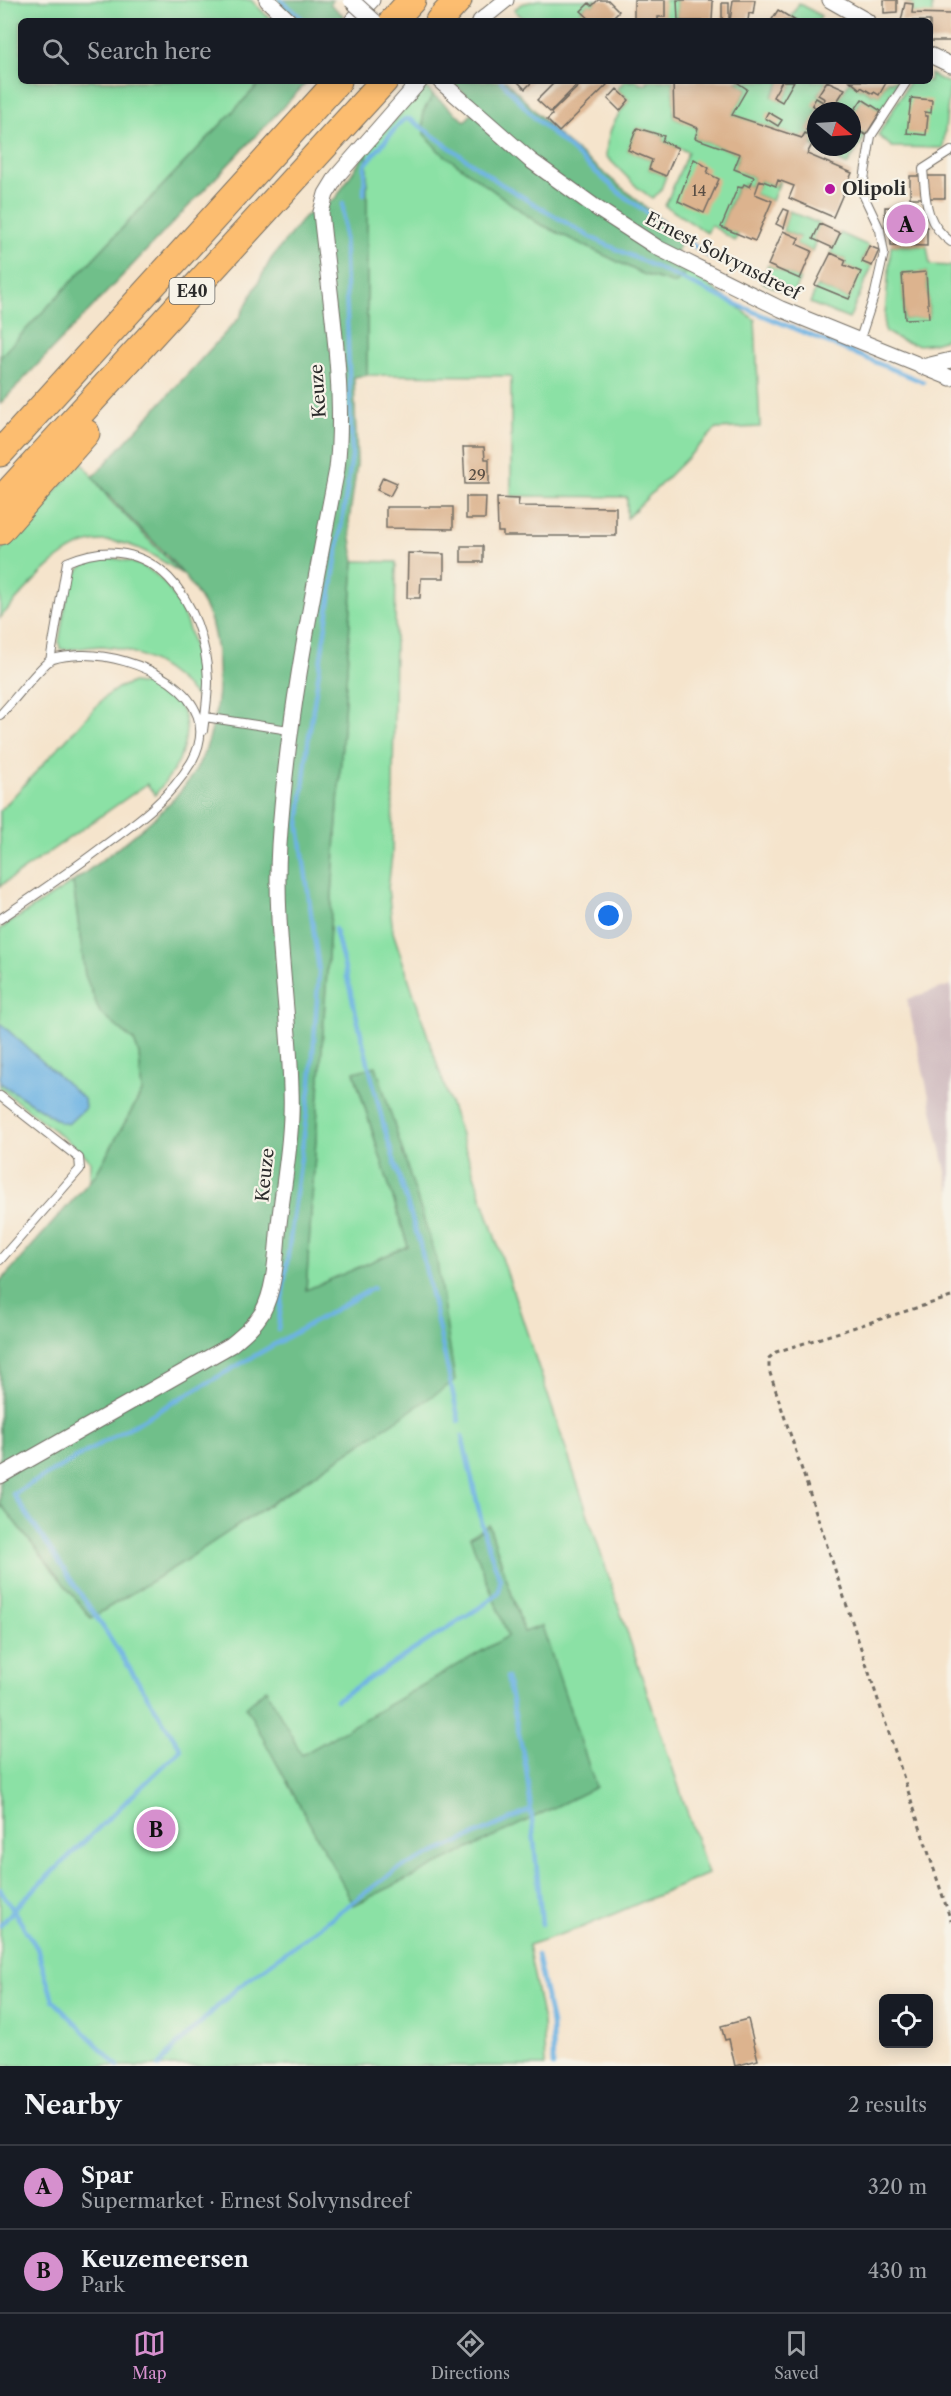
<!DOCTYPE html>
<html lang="en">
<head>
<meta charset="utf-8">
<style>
  :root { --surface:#171b24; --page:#242831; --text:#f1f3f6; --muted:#9ea1a6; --line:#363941; --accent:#d690ce }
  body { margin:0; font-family:"Libre Caslon Text",serif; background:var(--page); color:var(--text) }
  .controls { position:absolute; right:18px; bottom:18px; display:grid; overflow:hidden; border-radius:9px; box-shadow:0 3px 15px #0003 }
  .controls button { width:54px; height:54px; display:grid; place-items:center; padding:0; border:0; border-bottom:2px solid var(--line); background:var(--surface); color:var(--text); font:30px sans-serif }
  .compass { position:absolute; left:807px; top:102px; width:54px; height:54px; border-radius:50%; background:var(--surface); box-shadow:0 3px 15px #0003; rotate:108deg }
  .you { position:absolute; left:609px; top:916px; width:21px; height:21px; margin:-15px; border:4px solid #fff; border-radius:50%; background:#1a73e8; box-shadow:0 0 0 9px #1a73e833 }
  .badge { display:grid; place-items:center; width:39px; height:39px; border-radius:50%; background:var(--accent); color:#111; font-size:20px; font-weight:700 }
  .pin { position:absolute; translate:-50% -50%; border:3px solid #fff; box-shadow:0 2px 6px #0006 }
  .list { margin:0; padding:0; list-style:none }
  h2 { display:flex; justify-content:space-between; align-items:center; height:78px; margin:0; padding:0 24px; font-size:26px }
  h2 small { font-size:20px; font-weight:400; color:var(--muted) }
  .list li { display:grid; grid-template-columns:39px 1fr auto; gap:18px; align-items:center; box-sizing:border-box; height:84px; padding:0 24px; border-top:2px solid var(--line) }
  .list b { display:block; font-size:22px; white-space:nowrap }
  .list p { margin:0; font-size:20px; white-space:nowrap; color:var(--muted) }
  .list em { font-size:20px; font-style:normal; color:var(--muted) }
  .icon { flex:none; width:33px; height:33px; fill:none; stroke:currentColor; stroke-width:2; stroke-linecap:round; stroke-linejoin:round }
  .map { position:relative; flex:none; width:951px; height:2066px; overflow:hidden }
  .search { position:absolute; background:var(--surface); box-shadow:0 3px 15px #0003; left:18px; right:18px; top:18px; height:66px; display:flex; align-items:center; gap:15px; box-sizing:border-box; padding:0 21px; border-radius:9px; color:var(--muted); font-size:22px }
  .sheet { height:246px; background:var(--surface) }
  nav { display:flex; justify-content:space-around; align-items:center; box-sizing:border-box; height:84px; border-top:2px solid var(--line); background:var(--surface); font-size:16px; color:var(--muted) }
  nav a { display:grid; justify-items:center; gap:3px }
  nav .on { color:var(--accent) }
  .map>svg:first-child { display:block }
  .industrial { fill:#d2bec1 }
  .green { fill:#8be1a5; stroke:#5b8668; stroke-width:1.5; fill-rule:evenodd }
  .forest { fill:#70bf8a; stroke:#4e755a; stroke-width:1.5 }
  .water { fill:#6db3e3; stroke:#4c6f87; stroke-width:1.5 }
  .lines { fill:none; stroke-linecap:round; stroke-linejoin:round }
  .stream { stroke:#6db3e3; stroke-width:4.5 }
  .building { fill:#dcb38e }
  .lane-casing { stroke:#726c63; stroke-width:10 }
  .street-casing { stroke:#726c63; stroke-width:17 }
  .highway-casing { stroke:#726c63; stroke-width:29 }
  .path { stroke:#726c63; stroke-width:3; stroke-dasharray:4.5 4.5; stroke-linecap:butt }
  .lane { stroke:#fff; stroke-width:8 }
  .street { stroke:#fff; stroke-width:15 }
  .highway { stroke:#fcbd6f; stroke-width:27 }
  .street-bridge-casing { stroke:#726c63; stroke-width:17; stroke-linecap:butt }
  .street-bridge { stroke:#fff; stroke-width:15 }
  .poi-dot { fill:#b5179e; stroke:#f7f3e8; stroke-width:2 }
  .labels { text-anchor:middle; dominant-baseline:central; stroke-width:4.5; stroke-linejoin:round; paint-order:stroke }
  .number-label { font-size:15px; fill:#574d44 }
  .shield { fill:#f7f3e8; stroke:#686764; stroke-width:1.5 }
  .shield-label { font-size:16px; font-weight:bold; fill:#2b2b2b }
  .poi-label { font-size:18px; font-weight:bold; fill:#2b2b2b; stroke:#f7f3e8; text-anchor:start }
  .street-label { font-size:18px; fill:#2b2b2b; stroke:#f7f3e8 }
</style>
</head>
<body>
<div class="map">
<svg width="951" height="2066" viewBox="0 0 951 2066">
  <rect width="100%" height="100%" fill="#f7f3e8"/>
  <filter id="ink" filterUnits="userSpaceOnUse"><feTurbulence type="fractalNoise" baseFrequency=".0167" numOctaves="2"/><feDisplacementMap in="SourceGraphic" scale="12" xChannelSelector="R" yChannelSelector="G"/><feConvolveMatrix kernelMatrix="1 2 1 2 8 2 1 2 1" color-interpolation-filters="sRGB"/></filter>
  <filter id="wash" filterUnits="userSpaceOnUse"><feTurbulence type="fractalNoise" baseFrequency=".008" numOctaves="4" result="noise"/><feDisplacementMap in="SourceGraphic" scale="24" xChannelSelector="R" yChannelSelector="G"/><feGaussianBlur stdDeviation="1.35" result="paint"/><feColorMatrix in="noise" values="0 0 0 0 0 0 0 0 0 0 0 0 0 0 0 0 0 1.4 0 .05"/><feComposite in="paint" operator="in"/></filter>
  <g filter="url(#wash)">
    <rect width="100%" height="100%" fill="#f5e4cc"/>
    <path class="industrial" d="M951 985V1194L907 999Z"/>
    <path class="green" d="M0 0H251L272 21H21V81H262L0 357Z
      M539 0H598L592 6 588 4 581 10 592 21H566L563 18 560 21H526L514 10 521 4Z
      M665 0H677L678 21H658Z
      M902 0H932V15L912 13 913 4Z
      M799 3 821 16 818 21H796L791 18Z
      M930 74 950 84 943 148 892 147 878 135 910 81H930Z
      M625 81H638L639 84H647V81H673L674 118 698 128 695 138 740 154 734 169 754 177 750 187 744 184 742 188 737 187 721 227 738 234 735 241 711 225 707 233 665 206 688 152 662 141 664 136 660 134 637 128 628 150 652 160 649 169 666 176 660 192 652 198 638 188 606 156C607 130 614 121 629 100L617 89Z
      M735 81H781L772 96 782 102 794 81H827L818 95 825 99 816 111 814 135 816 131V147L802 138 732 115 747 89Z
      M850 81 860 89 861 87 872 94 874 92 879 95 887 81H899L881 111 862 99 852 114V111H831Z
      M425 87 433 95 423 112 424 134 439 151 538 223 643 274 662 280 689 270 755 320 760 427 716 429 627 518V497L511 496V376L367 375V150Z
      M852 127 866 135 847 165 816 147H852Z
      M760 180 776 186 778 180 780 181 772 201 755 194Z
      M789 211 820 224 813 239 816 241 812 251 796 244 799 237 783 231Z
      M840 233 869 246 862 261 872 266 849 319 810 303 817 286 849 299 860 272 844 265 846 260 831 253Z
      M891 245 927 246 930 265 951 266V337C924 348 911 348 886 332L884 326ZM926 272 929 317 905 319 902 274Z
      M768 265 800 279 792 295 762 282Z
      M82 462 109 499 183 575C92 508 63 548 0 618V551Z
      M107 558C122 559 138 562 151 571 181 591 197 645 198 679 198 686 200 691 196 697 173 670 139 648 102 646 88 646 73 651 60 649L59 642C63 621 66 578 84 565 90 560 99 559 107 558Z
      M354 561 396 562 392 855 388 889 393 932 708 1874 583 1927 528 1945 543 2022 545 2066H0V1507L2 1506 91 1618C215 1543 335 1462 455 1380L354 1073 408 1246 306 1291ZM489 1525 521 1622 470 1537Z
      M131 683C178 685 197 715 179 760 174 772 163 784 155 795L147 784 0 886V811L105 697 118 688Z
      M73 882 85 975 134 1041 139 1054 142 1092 96 1174 90 1181V1161L84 1154 0 1088V929Z"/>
    <path class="forest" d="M276 0H333L330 4 344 16 339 21H297Z
      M262 81H308L0 404V357Z
      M450 81H506L560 137 676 232 680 245 672 262 689 270 675 284 643 274 538 223 439 151 424 134 423 112 433 95 465 121 479 106Z
      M367 150V375L354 377 357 464 349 522 354 561 306 1290 408 1246 354 1072 376 1066 437 1262 455 1381 183 1562 91 1618 2 1506 0 1507V1282L96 1174 142 1092 139 1054 134 1041 100 1013 85 975 73 882C109 854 148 828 178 794 219 749 226 678 211 621 208 609 191 584 183 574 155 539 119 512 93 477L239 318 271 259 305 216 336 198Z
      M489 1525 524 1632 542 1626 596 1787 354 1905 246 1707 266 1689 302 1755 508 1636 470 1537Z"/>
    <path class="water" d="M0 1023 84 1099 85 1108 68 1124 60 1122 0 1083Z"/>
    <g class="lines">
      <path class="stream" d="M281 0 305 21
        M501 81 535 118 622 195 713 259
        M364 194 365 165 400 123 405 119H410L501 184 590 237 740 306 923 382
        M335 929 384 1127 421 1248 459 1421
        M278 1329 311 1082 319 971 299 826 308 742 352 456 343 203
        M336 1700 485 1604 499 1592 500 1579 485 1537 462 1436
        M531 1810 542 1924
        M0 1889 37 1948 53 2000 118 2066
        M0 1926 19 1904 181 1749 109 1636 13 1494 373 1288
        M537 1955 552 2024 553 2066
        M159 2066 175 2047 236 1989 396 1870 531 1810 526 1768 507 1677"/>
    </g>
    <g id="blocks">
      <path class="building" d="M598 0H608L619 11 613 17 616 21H592L581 11 589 3 592 6Z
        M634 0H665V17H658V21H634Z
        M677 0H711L713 2 712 21H678Z
        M733 0H755L753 14 749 13 748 21H730Z
        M884 0H897V12L884 13Z
        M722 3H729V21H722Z
        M905 3 913 4 912 13 951 14V41H930V21H901Z
        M778 10 791 18 796 21H771Z
        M517 81H533L525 89Z
        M556 81H572L576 86 550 112 537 100Z
        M584 81H604L607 85 559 132 547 120 552 115 551 113Z
        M673 81H735L747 89 732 115 802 138 805 133 815 139 807 154 852 173 833 217 789 198 794 186 778 180 776 186 760 180 755 194 772 201 755 241 721 227 738 187 742 188 744 184 750 187 754 177 734 169 740 154 695 138 698 128 674 118Z
        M782 81H794L782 102 773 97Z
        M827 81 845 89 831 111H818L825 99 818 95Z
        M850 81H887L879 95 874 92 873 94 861 87 860 89Z
        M617 89 629 100 620 111 608 99Z
        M816 98 823 102 818 109 812 105Z
        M911 98 932 100 931 113 925 112V116H928L926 135 907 133Z
        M862 99 881 111 866 135 852 127V114Z
        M768 112 782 120 778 126 765 118Z
        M816 114V131L814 135 806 130Z
        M637 128 664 136 662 141 678 148 666 176 649 169 652 160 628 150Z
        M694 159 709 168 707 173 719 179 704 213 678 201Z
        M910 176H945V198H910Z
        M885 207 918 208 917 227H927V246L891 245V232H894V227H885Z
        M784 209 789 211 784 228 776 224Z
        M820 224 840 233 833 248 813 239Z
        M783 231 799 238 796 244 812 251 800 279 768 265Z
        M869 246 879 250 872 266 862 262Z
        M831 253 846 260 844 265 861 272 849 299 815 285Z
        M926 272 929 318 905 319 902 274Z
        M463 447H484L485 459H489V484H465Z
        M383 477 397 483 390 496 377 490Z
        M466 497H486L485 519H466Z
        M497 498 519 499 518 506 616 507V536H503V532H498Z
        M386 507H453V529L386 528Z
        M461 546H483V562H461Z
        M408 553 444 554V578H421L420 598H407Z
        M748 2019 758 2060 735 2066 729 2039 725 2040 721 2026Z"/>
    </g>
  </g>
  <g filter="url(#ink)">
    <use href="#blocks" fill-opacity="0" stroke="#726c63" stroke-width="1.5"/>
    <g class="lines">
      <defs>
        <path id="lane" d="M951 151 923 169C926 200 924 222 951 242
          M859 342 875 293 884 253 880 230 862 192 871 136 907 81
          M50 661 67 562C153 525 205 602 208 680 208 697 205 715 203 731
          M0 715C13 702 36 671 49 661 57 656 71 656 80 655 133 653 229 694 192 761 170 799 136 823 101 848 68 873 34 896 0 919
          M205 717 289 730
          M0 1096 79 1158 80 1169 0 1260"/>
        <path id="street" d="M267 0 289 21
          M830 0 867 21
          M352 21 372 0
          M480 21 506 0
          M930 55 951 65
          M440 81 530 160 598 209 658 248 781 309 951 378
          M922 367 951 360
          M0 1476 231 1345C243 1335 254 1326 262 1313 276 1288 276 1252 279 1224 284 1180 293 1134 291 1089 289 1007 274 927 279 845 287 718 313 593 337 469 346 388 329 294 321 212L326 194 337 176 420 81"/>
        <path id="highway" d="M393 21 412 0
          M439 21 458 0
          M0 453 338 81
          M0 501 384 81
          M0 531 86 433"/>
      </defs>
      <use href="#lane" class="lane-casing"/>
      <use href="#street" class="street-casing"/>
      <use href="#highway" class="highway-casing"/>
      <path class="path" d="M951 1297 776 1352 769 1358V1370L951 1921"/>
      <use href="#lane" class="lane"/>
      <use href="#street" class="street"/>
      <use href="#highway" class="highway"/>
      <defs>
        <path id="street-bridge" d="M351 0 374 21"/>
      </defs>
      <use href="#street-bridge" class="street-bridge-casing"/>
      <use href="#street-bridge" class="street-bridge"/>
    </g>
  </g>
  <circle class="poi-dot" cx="830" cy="189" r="6"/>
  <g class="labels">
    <g class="number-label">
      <text x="699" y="190">14</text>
      <text x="477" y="474">29</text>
    </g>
    <rect class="shield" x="169.5" y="278" width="45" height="26" rx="4.5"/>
    <g class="shield-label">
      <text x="192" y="291">E40</text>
    </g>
    <g class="poi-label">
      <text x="842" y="189">Olipoli</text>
    </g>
    <g class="street-label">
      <text transform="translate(723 256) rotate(27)">Ernest Solvynsdreef</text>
      <text transform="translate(318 391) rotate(-94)">Keuze</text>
      <text transform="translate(265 1175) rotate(-84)">Keuze</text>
    </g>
  </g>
</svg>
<div class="controls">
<button><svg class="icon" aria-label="locate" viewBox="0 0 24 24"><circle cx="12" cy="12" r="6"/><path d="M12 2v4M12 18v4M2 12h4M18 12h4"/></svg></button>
</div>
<svg class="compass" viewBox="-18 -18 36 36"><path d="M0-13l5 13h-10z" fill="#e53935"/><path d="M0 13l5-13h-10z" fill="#9ea1a6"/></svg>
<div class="you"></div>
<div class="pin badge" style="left:906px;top:224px">A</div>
<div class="pin badge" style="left:156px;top:1829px">B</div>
<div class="search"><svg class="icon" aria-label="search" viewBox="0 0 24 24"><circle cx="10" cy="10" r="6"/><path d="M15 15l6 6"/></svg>Search here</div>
</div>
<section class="sheet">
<h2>Nearby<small>2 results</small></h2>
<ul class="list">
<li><span class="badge">A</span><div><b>Spar</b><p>Supermarket · Ernest Solvynsdreef</p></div><em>320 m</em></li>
<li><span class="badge">B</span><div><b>Keuzemeersen</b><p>Park</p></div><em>430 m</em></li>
</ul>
</section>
<nav>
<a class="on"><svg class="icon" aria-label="map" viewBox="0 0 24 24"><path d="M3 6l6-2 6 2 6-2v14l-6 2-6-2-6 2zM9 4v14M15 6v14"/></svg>Map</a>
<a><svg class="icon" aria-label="directions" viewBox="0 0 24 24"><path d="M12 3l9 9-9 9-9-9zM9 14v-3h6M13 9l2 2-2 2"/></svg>Directions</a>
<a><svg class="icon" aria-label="saved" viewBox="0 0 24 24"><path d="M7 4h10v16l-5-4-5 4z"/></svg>Saved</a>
</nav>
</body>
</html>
